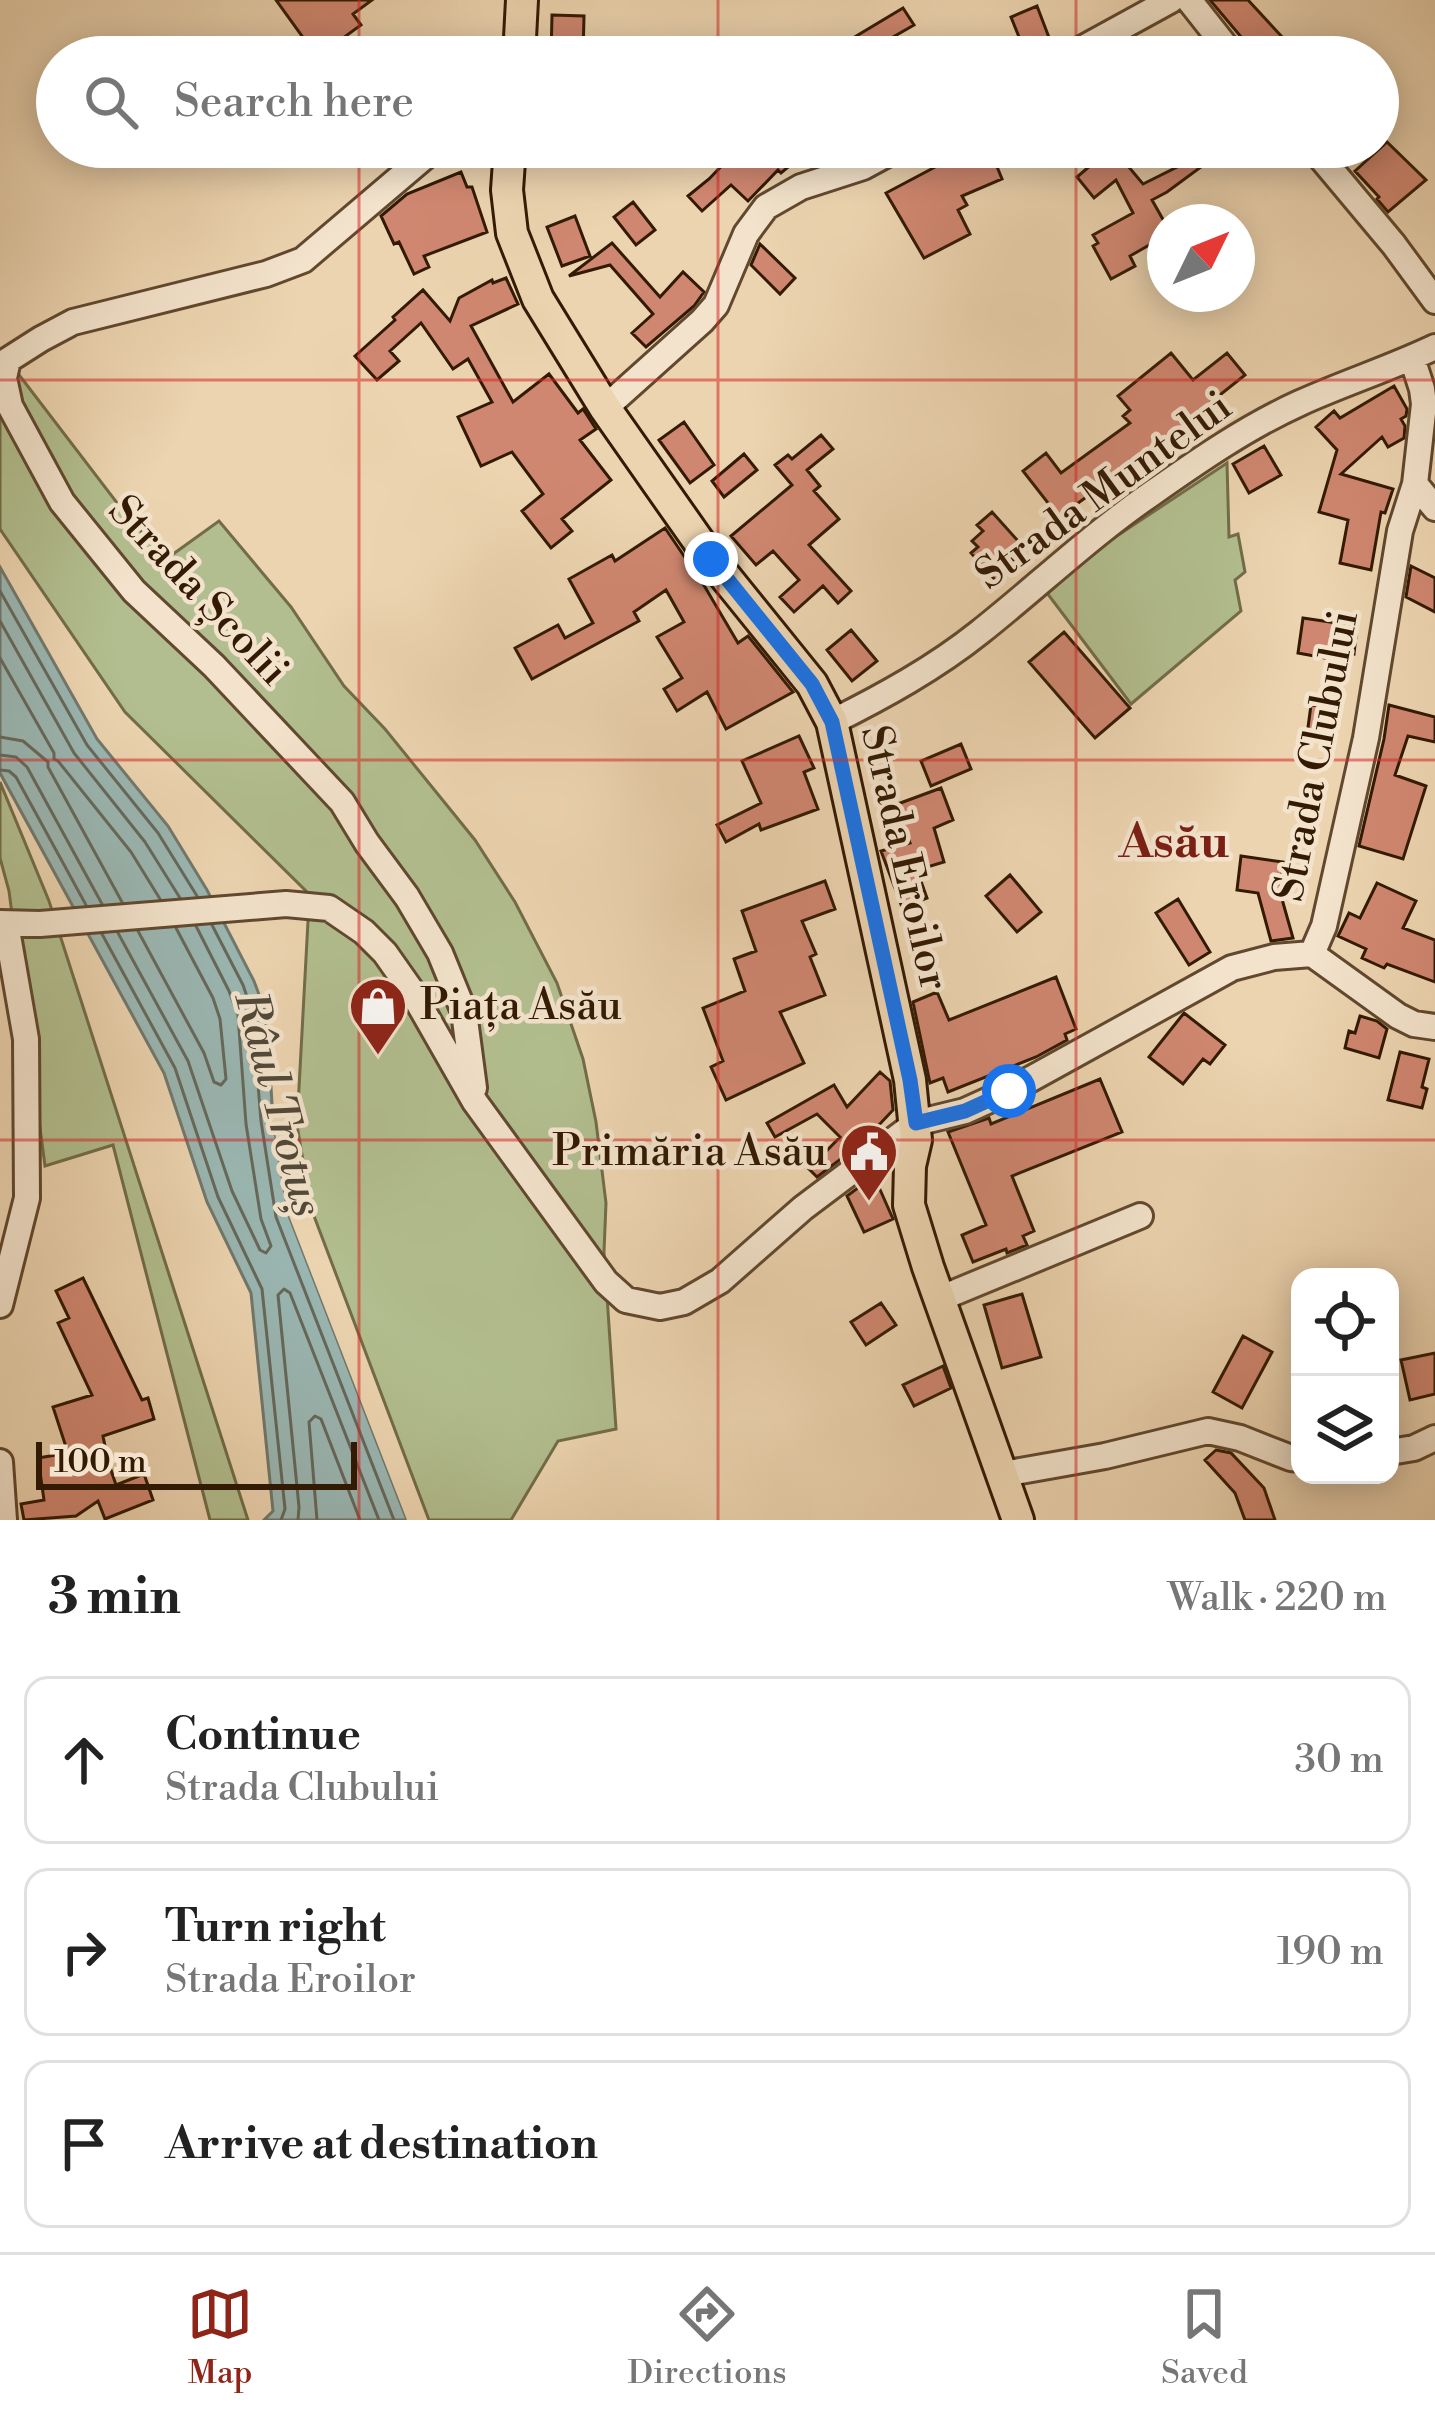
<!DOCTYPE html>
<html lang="en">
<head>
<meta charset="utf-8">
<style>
  :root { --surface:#fff; --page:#f6f6f6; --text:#222; --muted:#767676; --line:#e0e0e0; --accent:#8f2418 }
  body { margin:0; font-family:"Libre Bodoni",serif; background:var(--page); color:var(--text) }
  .controls { position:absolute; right:36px; bottom:36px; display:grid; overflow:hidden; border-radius:24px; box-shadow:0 6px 30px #0003 }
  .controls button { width:108px; height:108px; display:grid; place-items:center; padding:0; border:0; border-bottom:3px solid var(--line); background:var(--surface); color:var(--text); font:60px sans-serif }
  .compass { position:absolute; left:1147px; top:204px; width:108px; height:108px; border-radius:50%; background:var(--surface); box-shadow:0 6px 30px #0003; rotate:47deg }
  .scale { position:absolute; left:36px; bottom:30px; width:321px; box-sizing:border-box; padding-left:12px; border:6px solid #331a03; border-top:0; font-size:33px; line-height:42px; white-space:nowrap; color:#331a03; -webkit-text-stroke:9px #f3e3cc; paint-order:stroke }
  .stop { position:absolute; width:36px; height:36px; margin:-27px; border:9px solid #1a73e8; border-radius:50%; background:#fff }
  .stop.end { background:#1a73e8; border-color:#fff; box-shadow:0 3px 12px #0008 }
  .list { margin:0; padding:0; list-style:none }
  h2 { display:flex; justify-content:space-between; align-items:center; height:156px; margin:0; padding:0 48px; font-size:51px }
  h2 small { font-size:39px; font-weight:400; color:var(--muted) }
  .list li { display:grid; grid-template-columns:78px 1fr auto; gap:36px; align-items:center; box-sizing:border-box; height:168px; margin:0 24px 24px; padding:0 24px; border:3px solid var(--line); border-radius:24px }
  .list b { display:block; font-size:45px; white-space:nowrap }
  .list p { margin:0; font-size:39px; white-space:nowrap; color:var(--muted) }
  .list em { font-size:39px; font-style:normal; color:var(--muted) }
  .icon { flex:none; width:66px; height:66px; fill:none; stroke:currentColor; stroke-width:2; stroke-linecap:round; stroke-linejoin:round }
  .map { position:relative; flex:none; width:1435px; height:1520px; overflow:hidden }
  .search { position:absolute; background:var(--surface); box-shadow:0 6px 30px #0003; left:36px; right:36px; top:36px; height:132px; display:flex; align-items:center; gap:30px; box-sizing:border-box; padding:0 42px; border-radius:66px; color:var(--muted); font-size:45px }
  .sheet { height:732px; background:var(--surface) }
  nav { display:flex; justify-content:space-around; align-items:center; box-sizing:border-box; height:168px; border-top:3px solid var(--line); background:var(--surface); font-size:33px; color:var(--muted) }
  nav a { display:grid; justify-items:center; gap:6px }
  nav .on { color:var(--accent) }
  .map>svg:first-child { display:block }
  .green { fill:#b2be8f; stroke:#726c49; stroke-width:3 }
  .water { fill:#9ab7b3; stroke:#71786d; stroke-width:3 }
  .pier { fill:#ecd4b0 }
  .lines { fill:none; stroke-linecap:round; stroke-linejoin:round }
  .shore { stroke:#66685b; stroke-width:3 }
  .building { fill:#d08771; stroke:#331a03; stroke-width:3 }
  .minor-casing { stroke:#61482e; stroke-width:30 }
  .major-casing { stroke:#331a03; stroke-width:36 }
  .minor { stroke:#f3e3cc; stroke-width:24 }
  .major { stroke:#ecd4b0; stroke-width:30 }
  .route { stroke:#1a73e8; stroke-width:15 }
  .grid { fill:none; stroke:#d62828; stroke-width:3; stroke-opacity:0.55 }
  .labels { text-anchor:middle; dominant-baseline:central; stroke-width:9; stroke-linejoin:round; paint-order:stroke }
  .street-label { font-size:42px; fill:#331a03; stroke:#f3e3cc }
  .poi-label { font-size:42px; fill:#331a03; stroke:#f3e3cc; text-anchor:start }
  .water-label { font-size:45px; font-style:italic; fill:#524938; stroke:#f3e3cc }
  .quarter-label { font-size:48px; font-weight:bold; fill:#7a1f14; stroke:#f3e3cc }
</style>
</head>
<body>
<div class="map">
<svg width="1435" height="1520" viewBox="0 0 1435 1520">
  <rect width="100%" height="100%" fill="#ecd4b0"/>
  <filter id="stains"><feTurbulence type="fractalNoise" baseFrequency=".00167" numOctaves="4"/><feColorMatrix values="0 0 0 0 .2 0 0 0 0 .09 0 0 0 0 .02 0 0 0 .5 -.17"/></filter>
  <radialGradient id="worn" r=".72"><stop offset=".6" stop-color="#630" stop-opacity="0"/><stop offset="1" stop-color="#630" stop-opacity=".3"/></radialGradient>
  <path class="green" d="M0 350 134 525 169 557 219 521 291 607 344 686 385 729 475 840 515 902 557 983 583 1059 596 1122 606 1203 604 1252 616 1429 558 1441 511 1520H429L311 1208 297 1125 308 921 307 892 125 712 0 529Z
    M1227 463 1229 537 1238 534 1245 572 1235 580 1241 611 1131 704 1047 593 1067 569Z
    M0 782 49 901 248 1520H210L113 1145 45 1166 9 891 0 858Z"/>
  <path class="water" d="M0 567 97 739 168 826 207 890 254 981 264 1008 268 1038 273 1120 288 1213 407 1520H264L273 1511 251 1293 207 1202 164 1073 0 773Z"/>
  <path class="pier" d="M277 1080 279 1119 293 1212 409 1503 413 1520H407L288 1213 273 1120Z"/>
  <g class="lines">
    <path class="shore" d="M0 591 87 745 158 833 197 896
      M0 621 74 753 145 842 180 898
      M0 658 54 753V759L58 761 131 852 160 899
      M0 737 23 741 48 762V767L122 902
      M0 755 16 757 27 767 102 904
      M0 770 9 771 16 777 86 905
      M212 925 243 985 252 1011 261 1121 276 1217 394 1520
      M138 931 204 1053 214 1082 221 1085 226 1079 220 1019 213 998 176 928
      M118 933 188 1061 232 1191 260 1250 266 1253 271 1246 261 1219 246 1124 238 1015 229 991 196 926
      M102 934 175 1068 218 1197 262 1289 285 1509 281 1520
      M298 1520 299 1507 278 1295 284 1289 290 1293 379 1520
      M317 1520 309 1422 315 1416 321 1419 360 1520"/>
  </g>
  <path class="building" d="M276 0H372L353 14 361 25 317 57Z
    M1210 0H1248L1283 38 1263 57H1258Z
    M1037 6 1053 48 1027 57 1011 17Z
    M903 8 914 25 858 57 848 41Z
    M552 15 584 16 583 57H551Z
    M1387 142 1426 180 1388 212 1377 199 1379 197 1355 171Z
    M740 147H812L781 173 778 170 748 201 731 185 702 211 688 196 709 179Z
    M973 147H989L1002 179 962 196 967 205 958 210 970 234 924 258 886 193Z
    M1112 147 1143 184 1179 166 1174 161 1193 147H1228L1167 192 1152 200 1165 223V236L1130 256 1135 266 1111 279 1093 246 1098 243 1093 235 1133 213 1116 180 1094 198 1077 177Z
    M461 172 467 187H472L487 232 424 256 429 267 414 274 399 242 394 244 381 216 407 194Z
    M633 202 655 230 636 245 614 217Z
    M575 216 590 256 562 266 547 227Z
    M612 243 660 297 683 272 704 292 694 306 646 347 632 333 653 314 610 265 569 276Z
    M760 244 795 278 780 294 751 265Z
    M506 278 518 304 471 326 513 402 549 374 578 413 583 409 596 429 580 440 611 480 562 519 572 531 551 548 522 511 543 494 512 452 481 466 458 417 492 402 468 359 453 369 421 323 390 351 399 361 377 380 355 356 395 320 393 317 423 290 450 321 459 298 492 280 493 283Z
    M1171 353 1193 380 1227 353 1245 375 1211 402 1219 412 1198 429 1193 423 1157 454 1152 449 1059 517 1023 471 1046 453 1061 473 1130 423 1123 416 1130 410 1118 396Z
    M1394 386 1407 409 1406 416 1401 419 1405 426 1404 438 1388 447 1382 437 1341 474 1393 489 1385 513 1381 512 1371 570 1340 563 1348 520 1319 512 1337 450 1316 427 1334 411 1340 418Z
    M684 422 714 465 690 483 659 440Z
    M821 435 833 449 807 470 820 486 814 491 839 519 809 545 851 591 838 603 823 586 794 612 780 597 799 580 773 551 756 565 731 536 792 485 775 465 788 455 792 459Z
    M1264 446 1281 475 1249 493 1233 464Z
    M744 454 757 470 724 497 712 481Z
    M992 512 1019 542 1006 554 1017 565 997 582 971 553 978 547 972 541 983 531 977 525Z
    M665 528 705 587 738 643 748 636 793 692 726 729 707 692 677 711 664 689 682 678 657 637 684 622 666 590 634 612 639 621 532 679 515 648 558 625 565 638 593 623 569 579 612 555 615 561Z
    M1411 566 1435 578V612L1406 597Z
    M1303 618 1357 626 1354 654 1326 650 1325 658 1298 653Z
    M851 630 877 661 852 681 827 650Z
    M1064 632 1130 708 1095 738 1029 662Z
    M1311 705 1338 708 1334 738 1307 735Z
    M1389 705 1435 717V742L1408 736 1395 775 1426 786 1403 859 1359 846 1384 739Z
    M799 736 814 768 804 772 818 809 761 830 759 824 726 842 717 825 761 803 742 761Z
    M961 744 971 769 931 786 921 761Z
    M941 788 953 820 934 828 944 862 917 870 927 898 902 907 881 851 910 843 895 805Z
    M1241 856 1283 862 1280 892 1293 938 1271 941 1258 893 1237 890Z
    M1010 875 1041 912 1017 932 986 896Z
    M825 881 835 909 802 921 816 954 810 957 825 995 780 1012 804 1063 726 1100 711 1067 723 1061 703 1008 745 991 734 959 756 951 742 911Z
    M1377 883 1416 901 1403 928 1435 940V982L1387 964 1384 968 1362 958 1366 949 1338 936 1349 913 1360 918Z
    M1178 899 1210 952 1189 965 1156 913Z
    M1056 977 1076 1029 1065 1034 1067 1040 1036 1057 948 1092 943 1078 930 1083 913 1002 937 992 949 1020Z
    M1184 1013 1225 1045 1210 1064 1203 1059 1183 1084 1149 1057Z
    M1360 1016 1377 1021 1387 1029 1379 1058 1345 1048 1349 1031 1355 1033Z
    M1400 1052 1429 1059 1422 1087 1427 1089 1422 1108 1388 1100Z
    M880 1072 890 1081 893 1110 862 1143 817 1177 809 1169 840 1137 817 1114 775 1137 767 1123 834 1085 847 1107Z
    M1100 1079 1122 1132 1012 1176 1034 1231 1023 1236 1027 1245 1007 1253 1006 1249 973 1262 962 1235 986 1225 948 1132 989 1118 991 1124Z
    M874 1176 893 1219 864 1232 847 1196Z
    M83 1278 142 1400 148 1398 154 1419 103 1436 108 1461 116 1485 144 1474 153 1500 105 1519 98 1501 76 1516 24 1520 21 1504 44 1500 38 1458 68 1453 53 1407 92 1395 58 1323 69 1318 56 1291Z
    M1022 1294 1041 1357 1002 1368 984 1305Z
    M881 1303 896 1325 866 1345 851 1322Z
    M1243 1336 1272 1352 1242 1408 1213 1392Z
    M1435 1353V1394L1410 1400 1401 1360Z
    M943 1366 951 1388 914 1406 903 1385Z
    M1216 1450 1231 1453 1264 1488 1275 1520H1245L1235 1493 1205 1460Z"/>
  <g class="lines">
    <defs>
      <path id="minor" d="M1189 0 1234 57
        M1067 57 1171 0
        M436 147 303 260 266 274 73 322 41 339 8 360 4 378 10 406 62 502 134 591 214 666 342 802 367 843 407 897 440 953 464 1012 474 1088
        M1312 147 1394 245 1435 301
        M605 408 702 321 716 305 746 234 766 207 801 187 863 167 900 147
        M1415 484 1435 508
        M832 722C884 696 935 668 980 632 1038 586 1090 536 1151 494 1198 461 1247 427 1300 403 1344 383 1391 368 1435 347
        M0 923 40 924 286 904 329 908 364 932 385 953 411 990 475 1102 606 1282 626 1300 660 1307 684 1302 720 1281 803 1208 916 1123 965 1111 1009 1091 1232 968 1274 957 1312 954 1324 926 1366 738 1400 531 1415 484 1424 404 1422 389 1412 358
        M1312 954 1398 1016 1414 1024 1435 1027
        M939 1299 1140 1216
        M0 1305 27 1198 26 1039 6 924
        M1390 1452 1414 1448 1435 1438
        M0 1462 4 1520
        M1003 1474 1105 1456 1208 1431 1240 1438 1291 1458 1300 1459"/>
      <path id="major" d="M519 57 522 0
        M510 147 507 190 512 233 538 299 605 408 711 559 812 684 832 722 910 1080 916 1140 910 1166 909 1205 928 1267 1018 1520"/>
    </defs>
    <use href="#minor" class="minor-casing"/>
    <use href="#major" class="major-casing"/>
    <use href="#minor" class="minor"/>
    <use href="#major" class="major"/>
  </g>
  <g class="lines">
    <path class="route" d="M711 559 812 684 832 722 910 1080 916 1123 965 1111 1009 1091"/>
  </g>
  <path class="grid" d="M359 0V57M718 0V57M1076 0V57M359 147V1520M718 147V1520M1076 147V1520M0 380H1435M0 760H1435M0 1140H1435"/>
  <defs>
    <symbol id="shop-pin" viewBox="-11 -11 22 30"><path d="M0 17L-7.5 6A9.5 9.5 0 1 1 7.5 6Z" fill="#8f2418" stroke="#f3e3cc"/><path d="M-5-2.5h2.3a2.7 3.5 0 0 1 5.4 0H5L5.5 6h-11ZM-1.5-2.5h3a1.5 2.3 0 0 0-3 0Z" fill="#fff"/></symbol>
    <symbol id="civic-pin" viewBox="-11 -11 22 30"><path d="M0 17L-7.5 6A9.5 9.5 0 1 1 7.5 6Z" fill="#8f2418" stroke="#f3e3cc"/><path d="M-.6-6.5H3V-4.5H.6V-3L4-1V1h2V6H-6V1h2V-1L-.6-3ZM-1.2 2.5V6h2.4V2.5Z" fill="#fff"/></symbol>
  </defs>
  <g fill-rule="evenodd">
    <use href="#shop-pin" x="345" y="973" width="66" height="90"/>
    <use href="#civic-pin" x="836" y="1119" width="66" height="90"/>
  </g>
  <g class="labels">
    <g class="street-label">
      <text transform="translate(1104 491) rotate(-36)">Strada Muntelui</text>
      <text transform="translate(198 591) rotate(47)">Strada Școlii</text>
      <text transform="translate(1317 756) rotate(-79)">Strada Clubului</text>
      <text transform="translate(904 858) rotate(77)">Strada Eroilor</text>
    </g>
    <g class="poi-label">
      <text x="420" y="1006">Piața Asău</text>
      <text x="827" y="1152" text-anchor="end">Primăria Asău</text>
    </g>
    <g class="water-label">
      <text transform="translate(278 1104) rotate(75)">Râul Trotuș</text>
    </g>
    <g class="quarter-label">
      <text x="1174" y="843">Asău</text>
    </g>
  </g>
  <rect width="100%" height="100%" filter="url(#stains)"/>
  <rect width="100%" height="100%" fill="url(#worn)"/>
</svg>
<div class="controls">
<button><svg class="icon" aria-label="locate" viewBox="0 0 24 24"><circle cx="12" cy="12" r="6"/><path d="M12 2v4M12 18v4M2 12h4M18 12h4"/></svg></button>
<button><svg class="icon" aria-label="layers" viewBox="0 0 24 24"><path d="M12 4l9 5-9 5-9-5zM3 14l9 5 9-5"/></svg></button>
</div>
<svg class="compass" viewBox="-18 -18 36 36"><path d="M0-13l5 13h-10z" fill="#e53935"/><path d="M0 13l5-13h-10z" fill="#767676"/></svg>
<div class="scale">100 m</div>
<div class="stop" style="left:1009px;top:1091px"></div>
<div class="stop end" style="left:711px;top:559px"></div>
<div class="search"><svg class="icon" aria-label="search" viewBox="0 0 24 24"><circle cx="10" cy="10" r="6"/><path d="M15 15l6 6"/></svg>Search here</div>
</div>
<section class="sheet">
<h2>3 min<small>Walk · 220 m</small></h2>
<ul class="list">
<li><svg class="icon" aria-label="ahead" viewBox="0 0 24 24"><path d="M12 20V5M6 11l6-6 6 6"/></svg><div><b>Continue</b><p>Strada Clubului</p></div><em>30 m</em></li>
<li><svg class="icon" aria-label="right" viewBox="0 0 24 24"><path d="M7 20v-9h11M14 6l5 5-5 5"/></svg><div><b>Turn right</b><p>Strada Eroilor</p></div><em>190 m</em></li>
<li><svg class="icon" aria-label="arrive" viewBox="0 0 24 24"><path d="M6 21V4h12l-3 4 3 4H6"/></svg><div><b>Arrive at destination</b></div></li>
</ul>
</section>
<nav>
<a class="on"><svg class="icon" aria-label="map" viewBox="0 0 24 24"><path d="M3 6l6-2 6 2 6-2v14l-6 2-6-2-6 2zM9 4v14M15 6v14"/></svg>Map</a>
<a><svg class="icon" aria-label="directions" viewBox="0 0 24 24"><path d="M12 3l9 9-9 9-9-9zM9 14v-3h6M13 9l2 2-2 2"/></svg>Directions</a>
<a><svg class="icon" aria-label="saved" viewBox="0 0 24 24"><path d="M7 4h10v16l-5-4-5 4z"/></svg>Saved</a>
</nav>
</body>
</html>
